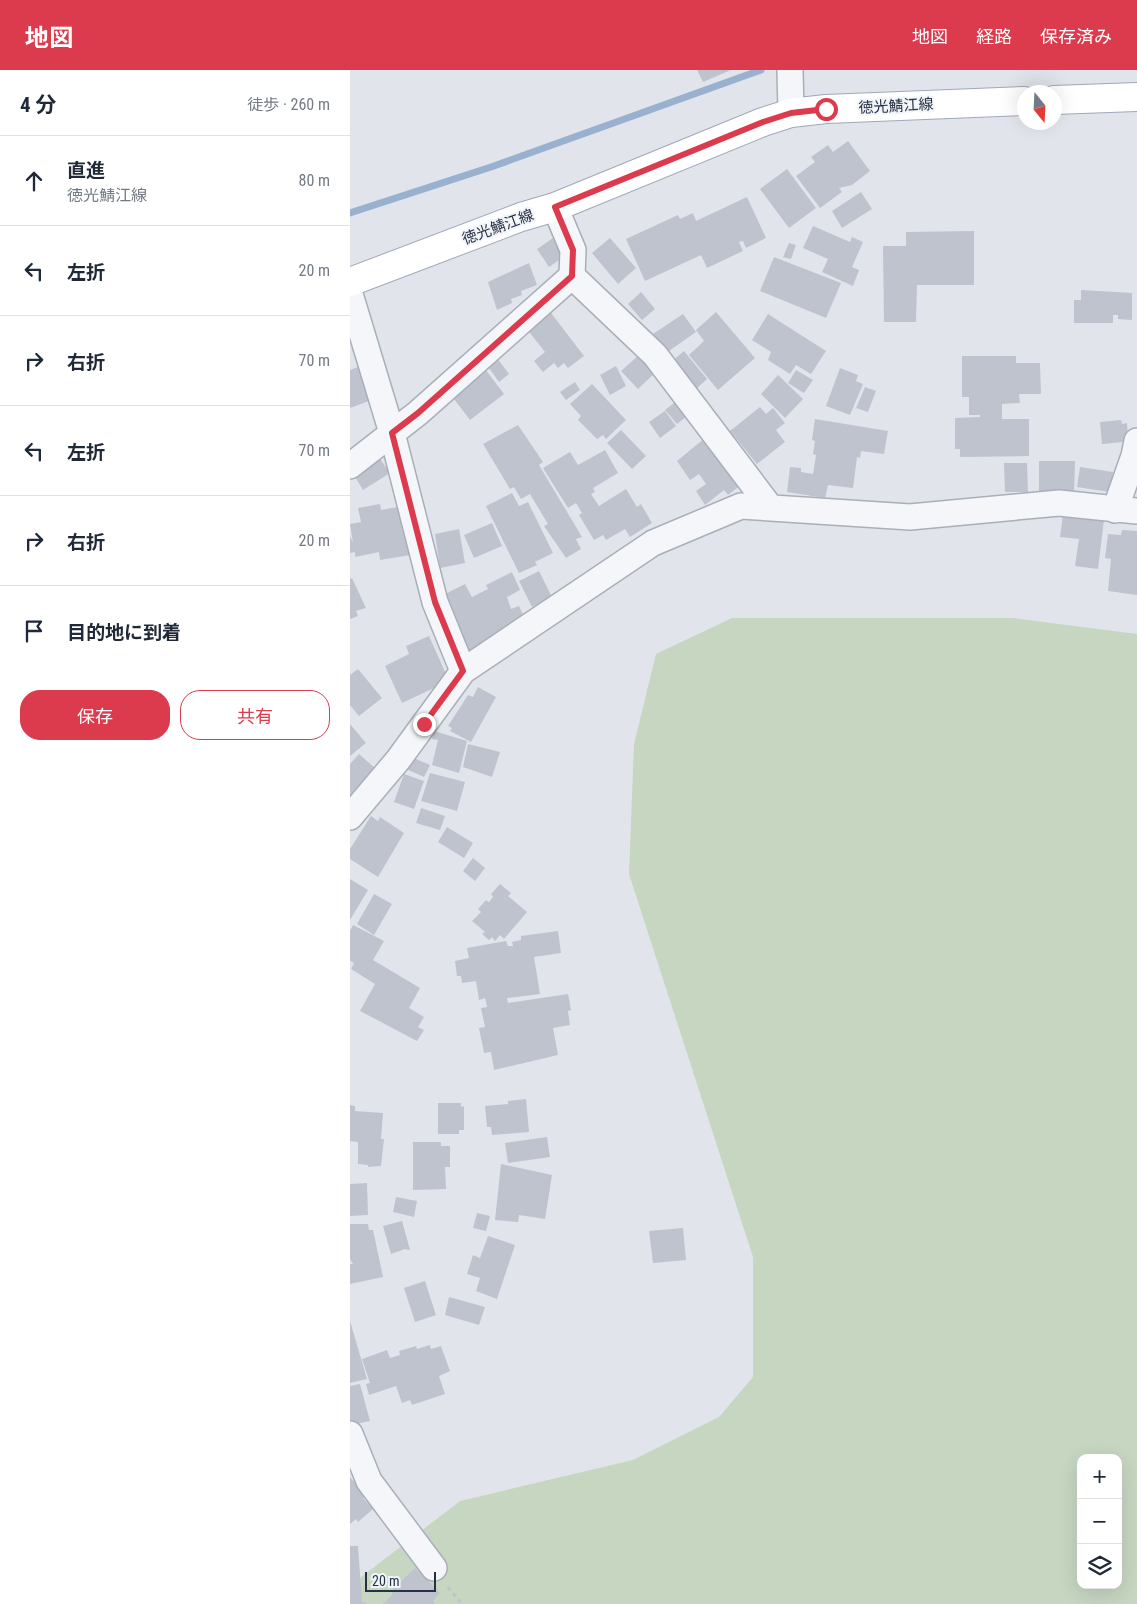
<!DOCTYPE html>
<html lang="ja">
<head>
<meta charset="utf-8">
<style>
  :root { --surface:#fff; --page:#f6f6f7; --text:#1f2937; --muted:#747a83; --line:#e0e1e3; --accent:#db3b4d }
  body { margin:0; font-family:"Roboto Condensed","Noto Sans JP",sans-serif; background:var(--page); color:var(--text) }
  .controls { position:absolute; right:15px; bottom:15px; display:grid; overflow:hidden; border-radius:10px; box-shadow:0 5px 20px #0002 }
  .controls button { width:45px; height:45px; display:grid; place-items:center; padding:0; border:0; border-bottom:1px solid var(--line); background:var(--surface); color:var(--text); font:25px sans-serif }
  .compass { position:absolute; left:667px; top:15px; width:45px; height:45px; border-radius:50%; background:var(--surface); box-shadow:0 5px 20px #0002; rotate:162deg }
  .scale { position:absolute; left:15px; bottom:12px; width:71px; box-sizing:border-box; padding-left:5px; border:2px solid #273144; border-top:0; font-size:14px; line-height:18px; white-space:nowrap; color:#273144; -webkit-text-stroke:4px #f1f4f8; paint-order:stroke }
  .stop { position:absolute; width:15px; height:15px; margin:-11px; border:4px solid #db3b4d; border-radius:50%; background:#fff }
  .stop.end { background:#db3b4d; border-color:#fff; box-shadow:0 1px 5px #0008 }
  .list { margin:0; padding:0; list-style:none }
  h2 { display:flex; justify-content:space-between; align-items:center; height:65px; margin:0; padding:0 20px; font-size:21px }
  h2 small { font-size:16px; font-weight:400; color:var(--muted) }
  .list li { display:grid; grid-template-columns:32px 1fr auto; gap:15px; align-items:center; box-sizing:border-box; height:90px; padding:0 20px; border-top:1px solid var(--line) }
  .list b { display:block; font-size:19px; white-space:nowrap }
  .list p { margin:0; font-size:16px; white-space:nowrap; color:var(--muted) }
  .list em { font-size:16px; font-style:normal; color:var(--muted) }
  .actions { display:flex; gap:10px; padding:15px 20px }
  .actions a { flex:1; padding:11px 0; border:1px solid var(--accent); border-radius:20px; text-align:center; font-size:18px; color:var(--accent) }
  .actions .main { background:var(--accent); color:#fff }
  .icon { flex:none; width:28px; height:28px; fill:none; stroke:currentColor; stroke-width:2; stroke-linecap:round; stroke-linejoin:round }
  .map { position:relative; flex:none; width:787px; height:1534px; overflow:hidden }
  header { display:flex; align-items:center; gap:30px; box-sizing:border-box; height:70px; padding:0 25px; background:var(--accent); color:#fff }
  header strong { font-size:24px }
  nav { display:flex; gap:28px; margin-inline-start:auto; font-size:18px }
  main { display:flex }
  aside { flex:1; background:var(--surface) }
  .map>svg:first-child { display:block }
  .green { fill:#c6d6c1; fill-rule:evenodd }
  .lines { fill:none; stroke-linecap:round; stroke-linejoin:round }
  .stream { stroke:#99b1ce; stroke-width:7 }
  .building { fill:#bec3ce }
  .minor-casing { stroke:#a9afb9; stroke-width:28 }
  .major-casing { stroke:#9fa8b8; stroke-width:30 }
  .path { stroke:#bfc3ca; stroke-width:3; stroke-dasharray:4 4; stroke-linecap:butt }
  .minor { stroke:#f4f6f9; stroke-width:25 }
  .major { stroke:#fff; stroke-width:28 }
  .route { stroke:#db3b4d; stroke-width:6 }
  .labels { text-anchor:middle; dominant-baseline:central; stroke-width:4; stroke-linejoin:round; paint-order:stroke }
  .street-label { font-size:15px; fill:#273144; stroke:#f1f4f8 }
</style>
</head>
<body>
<header>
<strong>地図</strong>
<nav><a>地図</a><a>経路</a><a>保存済み</a></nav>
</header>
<main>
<aside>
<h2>4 分<small>徒歩 · 260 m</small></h2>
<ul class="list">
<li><svg class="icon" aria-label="ahead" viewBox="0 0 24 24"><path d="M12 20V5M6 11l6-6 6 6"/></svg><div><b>直進</b><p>徳光鯖江線</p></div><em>80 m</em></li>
<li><svg class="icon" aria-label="left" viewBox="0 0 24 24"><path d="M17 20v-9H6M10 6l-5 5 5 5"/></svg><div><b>左折</b></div><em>20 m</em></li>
<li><svg class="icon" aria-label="right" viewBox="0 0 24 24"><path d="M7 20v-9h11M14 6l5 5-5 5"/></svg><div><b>右折</b></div><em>70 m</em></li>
<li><svg class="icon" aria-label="left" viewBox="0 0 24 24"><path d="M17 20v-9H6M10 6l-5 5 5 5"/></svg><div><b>左折</b></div><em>70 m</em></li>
<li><svg class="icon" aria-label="right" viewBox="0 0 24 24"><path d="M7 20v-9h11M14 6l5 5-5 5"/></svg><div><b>右折</b></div><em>20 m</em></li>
<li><svg class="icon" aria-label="arrive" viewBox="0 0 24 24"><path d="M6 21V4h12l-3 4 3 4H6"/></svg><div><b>目的地に到着</b></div></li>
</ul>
<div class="actions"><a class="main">保存</a><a>共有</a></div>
</aside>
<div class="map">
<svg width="787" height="1534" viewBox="0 0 787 1534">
  <rect width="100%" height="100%" fill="#e1e5eb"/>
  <path class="green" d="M382 548H663L787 564V1534H0V1519L10 1508 110 1431 283 1390 369 1347 403 1307V1187L279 804 284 674 306 584ZM731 1388H768V1515H731Z"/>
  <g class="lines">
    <path class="stream" d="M0 143 141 97 411 0"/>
  </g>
  <path class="building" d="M347 0H381L353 12Z
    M498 71 520 101 502 115 489 118 492 122 470 138 446 106 465 92 461 87 478 75 483 82Z
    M437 99 466 138 439 158 410 119Z
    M511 122 522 139 492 158 482 141Z
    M397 127 416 168 396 178 393 171 389 172 393 181 357 198 351 185 295 211 276 169 328 145 330 149 343 143 346 151Z
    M463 156 500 172 502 167 513 172 502 197 509 200 503 216 472 202 478 189 453 178Z
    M624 161V215H567L566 252H534L533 176H556V162Z
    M203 168 215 186 199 197 187 179Z
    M260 168 286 198 268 214 242 183Z
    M439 173 446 175 441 189 433 187Z
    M424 187 491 213 476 248 410 221Z
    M179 193 187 215 171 221 172 225 161 229 162 233 147 240 138 212Z
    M731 220 782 223V250L768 249V245H763V253H724V230H731Z
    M291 222 305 239 292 250 278 234Z
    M198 239 234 286 218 298 214 293 208 298 204 293 193 302 184 291 195 282 176 258Z
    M366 242 405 288 368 320 339 285 354 271 346 260Z
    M333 244 346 262 316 283 303 264Z
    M418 244 476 281 461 304 446 295 440 304 418 290 421 282 402 270Z
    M334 281 357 309 344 321 320 293Z
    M290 284 306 302 288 319 271 301Z
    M612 286H666V293H690L691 324H669L670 333 652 334V349H679V386L610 387V379H605V348L630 347V345H619V327H612Z
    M147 288 159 304 149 312 137 295Z
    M14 295 27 328 0 338V300Z
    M266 296 276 316 260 325 250 305Z
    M490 298 508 305 506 311 513 314 500 345 476 336Z
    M135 299 154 324 120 350 101 325Z
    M446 300 463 310 454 323 438 313Z
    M428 305 453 329 435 348 411 324Z
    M225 312 230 320 216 330 210 322Z
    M242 314 276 350 256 369 253 365 247 369 228 350 231 346 220 334Z
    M515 317 526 321 518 342 506 338Z
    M329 329 341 343 327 354 315 340Z
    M410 337 416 344 423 338 435 353 426 360 435 372 407 394 380 361Z
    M315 341 326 356 310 368 299 352Z
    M465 349 538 361 534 384 511 381 510 388 507 387 503 418 478 415 475 428 437 422 440 397 451 398V402L463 404 466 385 463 384 465 371 462 370Z
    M771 350 772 354 777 353 778 368 773 369V372L752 374 750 352Z
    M168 355 193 392 189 395 232 467 226 469 231 479 216 488 194 456 198 454 180 424 171 429 164 417 160 419 133 374Z
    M271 360 296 386 282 399 257 373Z
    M361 363 396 411 378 425 374 420 355 435 346 421 356 414 349 404 340 410 327 391Z
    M255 380 268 403 243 418 245 422 241 424 249 436 276 419 287 437 291 434 302 453 280 467 275 459 256 470 253 465 244 470 229 445 232 443 226 433 218 438 193 398 220 382 228 395Z
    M28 386 40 403 13 420 2 402Z
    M689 391H725L724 424 689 423Z
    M654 393H677L678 422H655Z
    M730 397 763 402 760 422 727 417Z
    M162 423 169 436 178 432 203 483 185 492 187 495 169 503 136 436Z
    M30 434 31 440 58 435 67 484 30 490 29 482 5 487V482L0 483V466L3 473 0 454 11 452 8 438Z
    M713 445 754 450 748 499 725 496 729 469 710 467Z
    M142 453 152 476 124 488 114 465Z
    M109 459 115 493 90 498 85 464Z
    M772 460 787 461V525L758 521 761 489 755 488 758 464 771 465Z
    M189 501 202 527 182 537 169 511Z
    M162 502 170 520 157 527 161 539 169 536 174 547 153 557 155 563 118 584 93 525 115 514 122 527 138 519 136 515Z
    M2 508 16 538 6 541 8 546 0 549V509Z
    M79 566 96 604 94 605 97 612 52 633 35 596 59 584 56 576Z
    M8 599 32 628 9 646 0 635V605Z
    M128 617 146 627 121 672 100 661 102 658 98 656 118 625 123 627Z
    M0 654 16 673 0 686Z
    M84 661 117 671 109 703 82 695 88 670 82 669Z
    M118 674 150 682 142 707 113 697Z
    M9 684 26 699 0 733V694Z
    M59 686 80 695 74 707 54 698Z
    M80 703 115 712 107 741 71 731Z
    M54 704 74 711 64 739 44 732Z
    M71 738 95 746 90 760 66 753Z
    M21 746 28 751 30 747 54 763 28 807 0 789V779Z
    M97 757 123 773 114 788 88 772Z
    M123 788 135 798 125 811 113 801Z
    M0 809 18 820 0 850Z
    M150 814 161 823 158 826 177 842 154 869 150 865 145 871 142 867 139 870 132 864 135 862 122 851 131 842 128 839 136 830 139 832 143 827 141 824Z
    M24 824 42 834 24 865 7 854Z
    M3 855 34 871 23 890 70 918 59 938 74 947 68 957 74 960 67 971 10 941 25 914 1 899 4 893 0 891V861Z
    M208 861 211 883 184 887 190 924 157 928 158 933 218 924 221 940 218 941 220 955 203 958 208 985 144 1000 141 982 134 983 129 958 135 957 131 938 137 937 135 928 129 930 126 911 112 913 111 906H107L105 891 119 888 117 878 156 871 158 876H163L162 872 171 870V866Z
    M176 1029 179 1062 142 1065 141 1057H137L135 1036 158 1034V1031Z
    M88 1033H111V1037L114 1036V1060H109V1064H88Z
    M0 1035 5 1036V1041L33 1043 31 1069H34L31 1096 18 1097V1095L8 1094V1072L0 1071Z
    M197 1067 200 1087 158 1093 155 1073Z
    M63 1072H91V1076H100V1097H95L96 1119 63 1120Z
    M151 1094 202 1105 195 1149 169 1145 168 1152 145 1150Z
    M17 1113 18 1145 0 1146V1114Z
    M46 1127 67 1131 64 1147 43 1142Z
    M127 1143 140 1146 136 1161 123 1158Z
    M52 1151 60 1180 55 1179 41 1184 33 1156Z
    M0 1154H18L19 1160H23L33 1207 0 1214V1194H3L0 1189Z
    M333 1158 336 1190 303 1193 299 1161Z
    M138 1166 165 1175 147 1229 126 1221 130 1208 117 1204 123 1185 130 1188Z
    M75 1211 86 1245 65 1252 54 1218Z
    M99 1227 135 1237 129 1255 95 1245Z
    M0 1251 17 1309 0 1313Z
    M80 1275 81 1279 91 1276 100 1301 89 1306 95 1324 62 1335 60 1330 52 1333 46 1316 19 1325 16 1314 20 1313 12 1289 37 1280 40 1288 50 1285 49 1281 66 1276 67 1279Z
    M10 1314 20 1351 0 1355V1316Z
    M0 1407 16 1425 13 1428 23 1439 8 1452 6 1449 0 1454Z
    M0 1476H8L12 1532H16V1534H0Z
    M65 1498 90 1523 83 1531 85 1534H33L43 1524 41 1521Z"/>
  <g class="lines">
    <defs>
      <path id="minor" d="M440 0 441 43
        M222 206 305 285 420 437
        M0 224 42 363 85 532 113 601
        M0 396 68 343 222 206 223 180 205 137
        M765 440 784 386 787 371
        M0 747 48 690 113 601 303 473 391 436 560 447 709 433 787 441
        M0 1364 19 1411 84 1498"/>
      <path id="major" d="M704 30 787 27
        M0 212 171 147 205 137 413 52 441 43 476 39 674 31"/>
    </defs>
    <use href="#minor" class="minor-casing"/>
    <use href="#major" class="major-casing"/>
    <path class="path" d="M98 1517 112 1534"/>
    <use href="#minor" class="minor"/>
    <use href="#major" class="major"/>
  </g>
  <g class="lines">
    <path class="route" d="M74 654 113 601 85 532 42 363 68 343 222 206 223 180 205 137 413 52 441 43 476 39"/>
  </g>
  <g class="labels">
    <g class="street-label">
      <text transform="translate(546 36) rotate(-3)">徳光鯖江線</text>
      <text transform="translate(148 157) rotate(-20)">徳光鯖江線</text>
    </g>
  </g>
</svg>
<div class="controls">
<button>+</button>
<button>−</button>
<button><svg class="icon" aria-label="layers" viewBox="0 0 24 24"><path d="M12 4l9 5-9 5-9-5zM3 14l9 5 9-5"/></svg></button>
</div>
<svg class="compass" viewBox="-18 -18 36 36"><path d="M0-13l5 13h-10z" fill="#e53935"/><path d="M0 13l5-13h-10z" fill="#747a83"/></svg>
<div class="scale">20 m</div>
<div class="stop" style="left:476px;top:39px"></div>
<div class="stop end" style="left:74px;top:654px"></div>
</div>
</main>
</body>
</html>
